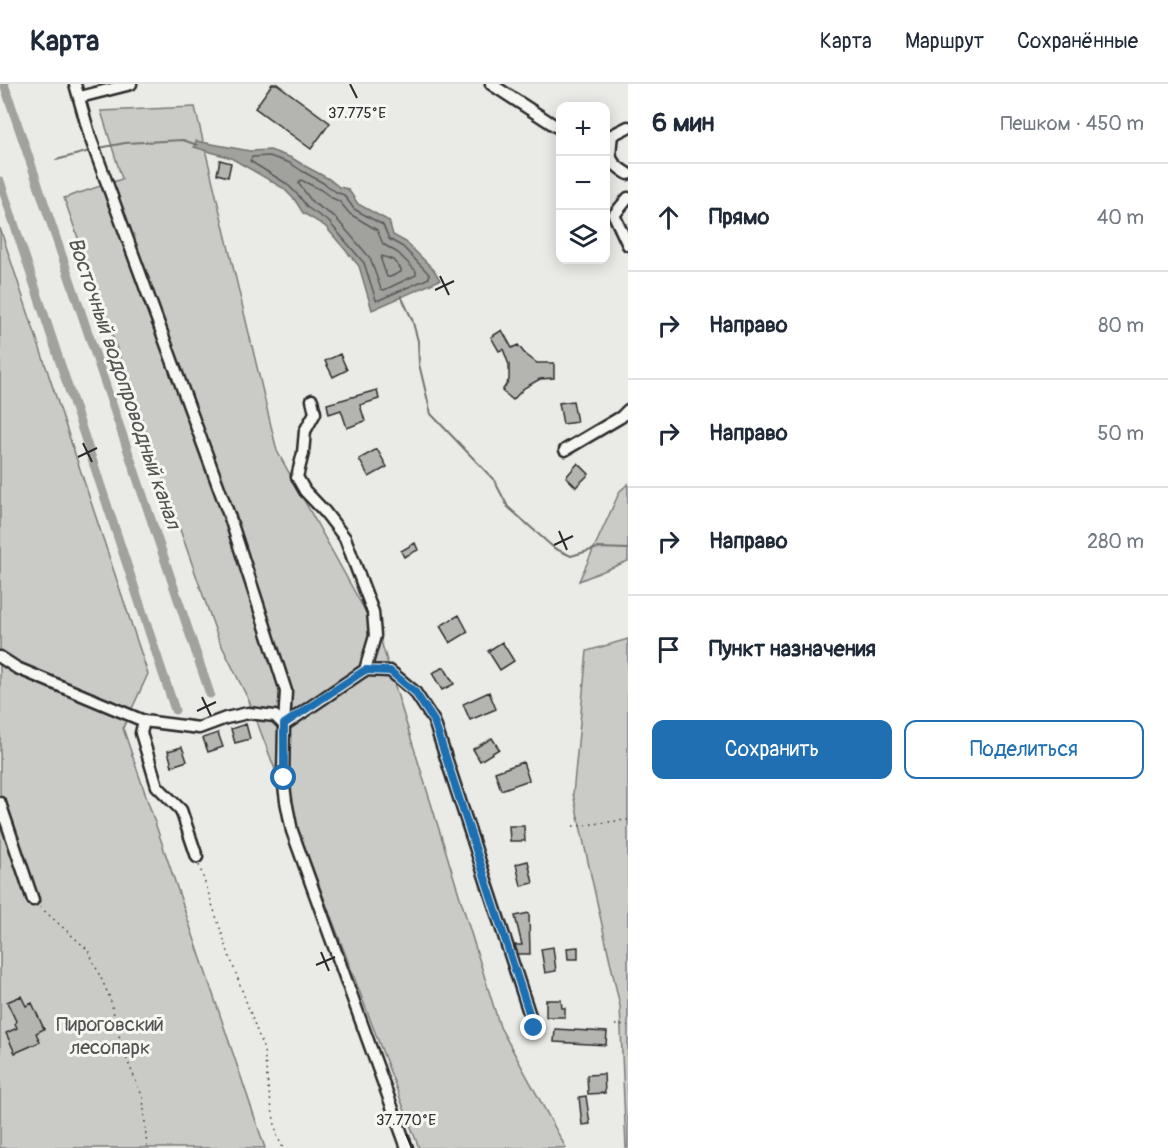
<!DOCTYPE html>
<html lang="ru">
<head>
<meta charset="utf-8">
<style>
  :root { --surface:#fff; --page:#f6f6f7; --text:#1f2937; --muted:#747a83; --line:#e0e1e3; --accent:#1f6fb2 }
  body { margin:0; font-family:Pangolin,sans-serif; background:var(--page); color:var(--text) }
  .controls { position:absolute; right:18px; top:18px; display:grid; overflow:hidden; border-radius:12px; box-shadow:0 3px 15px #0003 }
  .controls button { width:54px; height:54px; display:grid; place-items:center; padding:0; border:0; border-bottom:2px solid var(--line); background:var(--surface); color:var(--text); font:30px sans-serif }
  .stop { position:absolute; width:18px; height:18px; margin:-14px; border:4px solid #1f6fb2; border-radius:50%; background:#fff }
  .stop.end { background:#1f6fb2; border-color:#fff; box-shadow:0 2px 6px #0008 }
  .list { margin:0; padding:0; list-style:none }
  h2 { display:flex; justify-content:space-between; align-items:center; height:78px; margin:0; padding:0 24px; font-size:26px }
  h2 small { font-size:20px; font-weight:400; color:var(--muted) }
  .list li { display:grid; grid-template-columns:39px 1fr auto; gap:18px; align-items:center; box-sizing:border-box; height:108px; padding:0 24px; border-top:2px solid var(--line) }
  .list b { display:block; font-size:22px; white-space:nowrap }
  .list em { font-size:20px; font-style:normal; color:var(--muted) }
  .actions { display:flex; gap:12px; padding:18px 24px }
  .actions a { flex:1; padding:14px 0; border:2px solid var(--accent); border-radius:12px; text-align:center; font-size:21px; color:var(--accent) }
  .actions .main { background:var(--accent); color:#fff }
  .icon { flex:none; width:33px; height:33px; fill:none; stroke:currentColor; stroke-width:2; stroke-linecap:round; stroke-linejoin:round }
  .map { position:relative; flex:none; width:628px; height:1064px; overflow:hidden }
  header { display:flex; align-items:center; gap:36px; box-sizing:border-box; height:84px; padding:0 30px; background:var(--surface); border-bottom:2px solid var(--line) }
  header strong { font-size:28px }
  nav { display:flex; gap:33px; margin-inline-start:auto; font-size:21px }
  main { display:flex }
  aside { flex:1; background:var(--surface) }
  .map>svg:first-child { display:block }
  .green { fill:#cacac7; stroke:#7a7a79; stroke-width:1.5 }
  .water { fill:#a1a19e; stroke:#727270; stroke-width:1.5 }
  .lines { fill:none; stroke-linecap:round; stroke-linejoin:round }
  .shore { stroke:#5a5a59; stroke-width:1.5 }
  .stream { stroke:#727270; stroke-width:2 }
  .canal { stroke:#a1a19e; stroke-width:9 }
  .building { fill:#b4b4b1; stroke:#2b2b2b; stroke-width:1.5 }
  .minor-casing { stroke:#2b2b2b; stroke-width:15 }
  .path { stroke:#2b2b2b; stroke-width:1.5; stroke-dasharray:1.5 4.5; stroke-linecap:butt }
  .minor { stroke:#f6f6f2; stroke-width:10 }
  .route { stroke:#1f6fb2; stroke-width:8 }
  .ticks { fill:none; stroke:#2b2b2b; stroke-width:2 }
  .labels { text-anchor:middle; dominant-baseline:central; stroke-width:6; stroke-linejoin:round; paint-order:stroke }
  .park-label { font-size:20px; fill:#535352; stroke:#f6f6f2 }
  .water-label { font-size:21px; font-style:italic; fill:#545453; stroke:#f6f6f2 }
  .ticks-label { font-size:15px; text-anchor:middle; fill:#2b2b2b; stroke:#f6f6f2; stroke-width:6; stroke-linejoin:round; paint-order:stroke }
</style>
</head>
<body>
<header>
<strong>Карта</strong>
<nav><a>Карта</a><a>Маршрут</a><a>Сохранённые</a></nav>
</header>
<main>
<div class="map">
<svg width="628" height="1064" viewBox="0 0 628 1064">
  <rect width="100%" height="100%" fill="#eaeae6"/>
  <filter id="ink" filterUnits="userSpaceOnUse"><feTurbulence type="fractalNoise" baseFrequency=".0167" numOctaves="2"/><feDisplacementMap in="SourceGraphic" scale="12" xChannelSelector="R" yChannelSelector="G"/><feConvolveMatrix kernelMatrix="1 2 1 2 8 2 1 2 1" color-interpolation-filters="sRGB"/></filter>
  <g filter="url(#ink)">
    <path class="green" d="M195 23 277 367 380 554 500 943 566 1064H419L249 617 218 554 64 114 122 95 101 27Z
      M0 144 148 590 123 644 265 1064H0Z
      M628 400V477L579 497 620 407Z
      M628 555V1064H626L620 922 573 710 587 567Z"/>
    <path class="water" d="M196 57 250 67 270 66 292 74 305 82 329 95 339 103 348 105 358 120 389 137 393 151 406 158 434 186 440 196 372 226 359 182 325 142 303 129 295 116 283 104 231 74 194 63Z"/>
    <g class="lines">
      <path class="shore" d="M269 72 290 79 302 87 325 100 336 108 344 111 354 125 383 141 389 155 403 163 429 190V194L379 216H376L364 179 329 138 308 124 299 112 287 100 250 77 252 73Z
        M301 96 321 106 332 114 339 117 350 130 377 146 383 160 398 169 416 187V191L384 206 381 205 370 174 335 133 313 119 299 100V98Z
        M382 172 393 176 401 185V188L390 193H387L381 176Z"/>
      <path class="stream" d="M99 64 125 59 183 56 197 61
        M56 76 90 67
        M401 212 412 235 418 257 419 280 431 330 494 396 508 423 554 464 571 472 598 464 628 465"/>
      <path class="canal" d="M4 0 210 610
        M0 97 175 626"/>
    </g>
    <path class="building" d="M272 0H277L330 39 311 65 255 24Z
      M220 76 231 79 228 93 217 90Z
      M502 246 512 264 518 261 525 270 537 279H554V294L540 295 524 304 513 316 502 307 509 296V281L503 265 499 267 491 253Z
      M340 270 347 286 333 293 325 277Z
      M377 306 379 315 360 321 365 337 347 344 341 326 329 330 327 320Z
      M573 317 577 338 563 340 559 319Z
      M377 365 387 383 369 393 359 375Z
      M578 379 589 390 576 403 566 393Z
      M415 459 418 466 404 473 401 467Z
      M459 531 468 548 450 559 440 542Z
      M502 558 514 577 500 586 488 567Z
      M444 583 454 600 442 606 432 589Z
      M489 608 496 625 470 636 463 620Z
      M246 640 250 655 235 659 231 645Z
      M218 649 223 663 208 668 203 654Z
      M492 654 499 665 480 677 473 665Z
      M182 663 187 677 172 682 168 667Z
      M523 678 529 696 501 706 495 688Z
      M509 742H524L525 757H510Z
      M528 777 533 799 521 802 516 780Z
      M529 829 530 870H518L515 861H522L515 832Z
      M553 863 556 887 545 889 541 865Z
      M578 863V875H568L567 864Z
      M21 912 26 922 32 919 44 945 36 949 40 958 15 969 6 949 17 944 15 939 16 937 7 918Z
      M546 916H561L562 924H565V933H546Z
      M555 945 607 948 606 961 554 958Z
      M604 990 605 1009 588 1010 587 991Z
      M586 1012 590 1040 582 1041 579 1013Z"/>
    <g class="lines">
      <defs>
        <path id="minor" d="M75 0 90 53 230 434 286 607 284 641 283 694 286 717 292 747 407 1064
          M491 0 560 45
          M80 13 131 0
          M612 51C609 74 608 78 628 90
          M606 54 628 43
          M628 114 614 131 628 161
          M312 316 315 329 305 347 303 369 297 393 305 407 325 428 345 454 373 528 375 552 365 586
          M565 366 621 333 628 326
          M0 573 17 584 144 637 199 644 226 634 248 629 275 632 284 641 365 586 390 587 415 608 434 637 534 944
          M144 637 141 649 157 702 181 726 197 773
          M0 719 33 816"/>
      </defs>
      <use href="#minor" class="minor-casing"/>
      <path class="path" d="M573 742C592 741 609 737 628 736
        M199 781 228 868 264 966 268 1003 277 1052 283 1064
        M40 823 88 866 110 914 122 964 143 1014 147 1064
        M615 941 628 942"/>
      <use href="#minor" class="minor"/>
    </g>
  </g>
  <g class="lines" filter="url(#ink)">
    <path class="route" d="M284 694V640L365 586 390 587 415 608 434 637 534 944"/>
  </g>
  <path class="ticks" d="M350 0 357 14M440 192 449 211M435 206 454 197M83 359 92 378M78 373 97 364M559 447 567 466M554 461 573 452M202 613 211 632M197 627 216 618M321 868 329 887M316 881 335 873M406 1050 412 1064"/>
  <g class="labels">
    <g class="park-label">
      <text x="110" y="940">Пироговский<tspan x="110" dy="23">лесопарк</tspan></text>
    </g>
    <g class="water-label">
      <text transform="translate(124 299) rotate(71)">Восточный водопроводный канал</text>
    </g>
  </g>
  <g class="ticks-label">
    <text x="357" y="34">37.775°E</text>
    <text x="406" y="1041">37.770°E</text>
  </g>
</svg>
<div class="controls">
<button>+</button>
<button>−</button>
<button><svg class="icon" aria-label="layers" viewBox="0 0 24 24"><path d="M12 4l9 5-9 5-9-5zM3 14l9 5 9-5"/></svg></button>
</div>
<div class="stop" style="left:284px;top:694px"></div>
<div class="stop end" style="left:534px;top:944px"></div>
</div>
<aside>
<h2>6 мин<small>Пешком · 450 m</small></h2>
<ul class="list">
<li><svg class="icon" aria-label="ahead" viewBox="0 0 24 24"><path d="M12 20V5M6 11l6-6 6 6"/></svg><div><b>Прямо</b></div><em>40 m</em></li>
<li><svg class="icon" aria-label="right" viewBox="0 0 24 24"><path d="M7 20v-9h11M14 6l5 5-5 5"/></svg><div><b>Направо</b></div><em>80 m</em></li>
<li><svg class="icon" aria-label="right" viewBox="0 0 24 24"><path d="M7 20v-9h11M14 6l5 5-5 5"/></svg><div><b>Направо</b></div><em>50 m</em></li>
<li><svg class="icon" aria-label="right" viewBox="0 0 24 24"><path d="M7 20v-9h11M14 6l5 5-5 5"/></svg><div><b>Направо</b></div><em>280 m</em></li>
<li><svg class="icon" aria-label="arrive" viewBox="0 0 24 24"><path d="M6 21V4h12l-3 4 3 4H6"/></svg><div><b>Пункт назначения</b></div></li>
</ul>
<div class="actions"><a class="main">Сохранить</a><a>Поделиться</a></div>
</aside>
</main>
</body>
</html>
